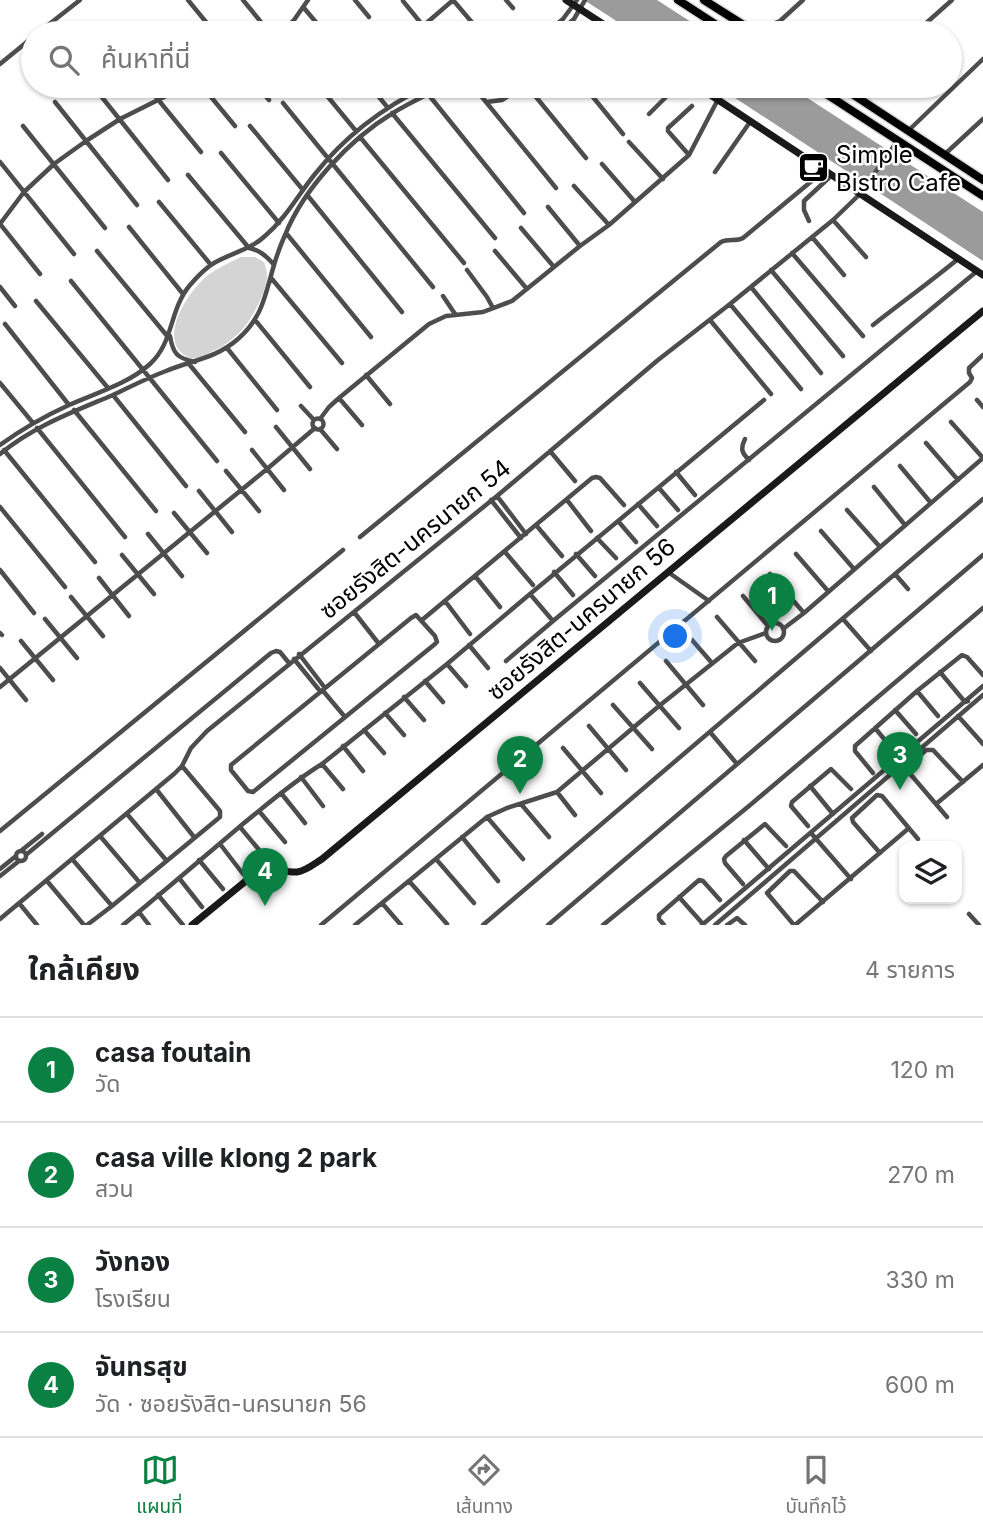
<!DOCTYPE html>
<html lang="th">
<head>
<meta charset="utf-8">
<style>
  :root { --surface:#fff; --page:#f6f6f6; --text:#202124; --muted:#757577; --line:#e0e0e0; --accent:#0b8043 }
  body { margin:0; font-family:Inter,"Noto Sans Thai",sans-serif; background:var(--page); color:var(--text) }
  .controls { position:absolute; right:21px; bottom:21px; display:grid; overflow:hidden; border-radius:14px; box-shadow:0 2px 5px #0004 }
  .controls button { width:63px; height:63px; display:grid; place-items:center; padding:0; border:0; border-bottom:2px solid var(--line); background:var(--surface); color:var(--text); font:35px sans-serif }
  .you { position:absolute; left:676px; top:637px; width:24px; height:24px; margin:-18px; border:5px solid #fff; border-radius:50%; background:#1a73e8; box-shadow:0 0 0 10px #1a73e833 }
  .badge { display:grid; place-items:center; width:46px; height:46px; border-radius:50%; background:var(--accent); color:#fff; font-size:23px; font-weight:700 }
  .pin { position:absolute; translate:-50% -58px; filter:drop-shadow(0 2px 4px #0008) }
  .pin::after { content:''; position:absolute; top:37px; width:24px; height:21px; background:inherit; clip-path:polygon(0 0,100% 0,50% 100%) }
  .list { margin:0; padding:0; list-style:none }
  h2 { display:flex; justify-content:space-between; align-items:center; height:91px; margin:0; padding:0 28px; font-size:30px }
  h2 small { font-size:23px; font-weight:400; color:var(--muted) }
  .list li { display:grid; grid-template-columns:46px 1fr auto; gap:21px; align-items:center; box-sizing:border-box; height:105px; padding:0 28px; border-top:2px solid var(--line) }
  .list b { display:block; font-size:26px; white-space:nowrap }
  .list p { margin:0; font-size:23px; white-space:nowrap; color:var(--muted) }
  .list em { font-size:23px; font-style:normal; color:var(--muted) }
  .icon { flex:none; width:38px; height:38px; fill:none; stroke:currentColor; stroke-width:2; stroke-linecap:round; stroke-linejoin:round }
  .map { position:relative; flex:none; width:983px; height:925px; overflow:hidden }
  .search { position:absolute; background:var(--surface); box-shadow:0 2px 5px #0004; left:21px; right:21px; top:21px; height:77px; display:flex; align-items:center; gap:18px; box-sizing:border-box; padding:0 24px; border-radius:38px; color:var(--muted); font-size:26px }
  .sheet { height:511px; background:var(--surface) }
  nav { display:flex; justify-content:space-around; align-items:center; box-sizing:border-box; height:98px; border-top:2px solid var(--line); background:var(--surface); font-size:19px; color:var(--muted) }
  nav a { display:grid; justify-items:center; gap:4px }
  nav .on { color:var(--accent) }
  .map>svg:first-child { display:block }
  .green { fill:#d4d4d4 }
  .water { fill:#9b9b9b }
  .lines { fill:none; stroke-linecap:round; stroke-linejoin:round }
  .primary-casing { stroke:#dbdbdb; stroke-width:11 }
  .street { stroke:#4d4d4d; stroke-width:4.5 }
  .secondary { stroke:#1a1a1a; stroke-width:7 }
  .primary { stroke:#000; stroke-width:8 }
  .labels { text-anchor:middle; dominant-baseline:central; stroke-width:5; stroke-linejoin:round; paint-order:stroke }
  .poi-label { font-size:24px; fill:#000; stroke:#fff; text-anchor:start }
  .street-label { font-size:24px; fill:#000; stroke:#fff }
</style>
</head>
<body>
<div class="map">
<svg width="983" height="925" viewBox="0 0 983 925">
  <rect width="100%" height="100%" fill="#fff"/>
  <path class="green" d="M241 257H255L264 262C265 266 266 269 267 273 269 288 250 324 238 334 230 341 221 348 211 352 205 355 198 359 191 358 186 357 181 353 178 349 164 327 191 289 208 275 218 268 230 262 241 257Z"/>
  <path class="water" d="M584 0H657L708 33H635Z
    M717 86H789L983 212V261Z"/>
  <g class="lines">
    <defs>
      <path id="primary" d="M678 0 729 33
        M704 0 756 33
        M814 86 983 196
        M840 86 983 180"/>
    </defs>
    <use href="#primary" class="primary-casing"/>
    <path class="street" d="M188 0 215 33
      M243 0 270 33
      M355 0 369 17
      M453 0 481 33
      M506 0 513 8
      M403 1 429 33
      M304 8 325 33
      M423 26 452 1
      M154 27 159 33
      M375 27 379 33
      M38 33 80 0
      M281 33 294 20 308 0
      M529 33 539 31 546 33 563 19 577 0
      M558 33 574 19 585 0
      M765 33 772 24 780 21 803 0
      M778 33 780 30V21
      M915 33 952 0
      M0 64 33 37
      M93 86 168 180
      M147 86 201 152
      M202 86 235 126
      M257 86 269 100
      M319 86 356 131
      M370 86 388 108
      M473 86 556 188
      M527 86 586 158
      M584 86 623 134
      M850 92 857 86
      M428 94 524 213
      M55 102 137 205
      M487 102 502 100 524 86
      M283 103 433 287
      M392 113 495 238
      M649 114 668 95 670 92 667 86
      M23 126 105 228
      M250 126 303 190
      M909 130 983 59
      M360 137 464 263
      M629 142 663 179
      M221 153 279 223
      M945 154 983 119
      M689 155 668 131V128L692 106
      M0 162 74 254
      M602 164 635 202
      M715 172 750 122
      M188 175 249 248C259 250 267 256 274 265
      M574 186 609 225
      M308 196 402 312
      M159 202 211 265
      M548 207 580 246
      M833 220 866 257
      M809 221 804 210V201L832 175
      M0 224 24 192 54 164 86 141 120 119 186 86
      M0 224 40 274
      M129 227 183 294
      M521 228 554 267
      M286 233 371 337
      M812 237 844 275
      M97 251 168 337
      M495 251 527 289
      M792 253 863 336
      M467 270 487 297 493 308
      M771 270 843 356
      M272 279 342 363
      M71 281 217 461
      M0 287 15 306
      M751 287 821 373
      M443 296 455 314
      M36 301 108 388
      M730 304 801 389
      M255 320 310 387
      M710 320 771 394
      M5 324 69 405
      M873 325C901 303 930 282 958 259
      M170 336C173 354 177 358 195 362
      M227 348 277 410
      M189 364 245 432
      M366 375 390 404
      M0 383 33 423
      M113 395 186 486
      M339 398 362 425
      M977 400 983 407
      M301 406 314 420
      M74 410 156 511
      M312.5 424a5.5 5.5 0 1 1 11 0a5.5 5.5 0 1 1-11 0Z
      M320 419 329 407 339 398 429 324 446 316 483 312 512 301 580 246 609 225 689 155 725 86
      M951 422 983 458
      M276 427 310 469
      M37 428 125 537
      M320 429 337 449
      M745 439C740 449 742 453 749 460
      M926 443 958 480
      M0 445C22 429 45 416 69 405 96 393 128 384 150 364 174 342 169 310 190 285 197 277 205 268 214 263 231 253 250 250 265 236 286 218 298 195 315 174 345 136 384 107 427 86
      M4 450 95 562
      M252 450 284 490
      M550 451 575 481
      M0 454C34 426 73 412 113 395 130 387 147 378 166 371 192 360 215 359 238 339 263 317 265 295 274 265 277 255 281 244 285 235 304 188 350 139 393 113 409 103 427 95 444 86
      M900 466 931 503
      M226 471 259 511
      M676 472 695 495
      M874 487 905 525
      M659 488 678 510
      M199 491 232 532
      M497 496 526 534
      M491 500 521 538
      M567 500 591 531
      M638 504 657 526
      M0 507 65 587
      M847 510 880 547
      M174 513 207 553
      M618 521 636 542
      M536 525 562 556
      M821 531 854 569
      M148 534 182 576
      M360 537 721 242C729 238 736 242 743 238L825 170
      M597 538 616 558
      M505 552 533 585
      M576 554 595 576
      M796 554 828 591
      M122 555 154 594
      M0 570 34 613
      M554 572 573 595
      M668 572 709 601
      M770 574 804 613
      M895 574 908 589
      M475 576 500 607
      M99 578 129 616
      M530 594 764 400
      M743 596 768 626
      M71 597 103 636
      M445 601 470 634
      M354 612 379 644
      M416 615 435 636 437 642 435 644 253 792 248 791 231 770V765L411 618Z
      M717 617 755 661
      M45 619 77 658
      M843 619 871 651
      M422 620 592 478 596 477 600 478 624 505
      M766 632a9 9 0 1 1 18 0a9 9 0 1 1-18 0Z
      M783 629 804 613 983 458
      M0 633 2 635
      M692 640 712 663
      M21 641 53 680
      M469 645 488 668
      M299 654 325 688
      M294 659 320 691 324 692 345 717
      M506 661 553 621
      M666 661 703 705
      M447 664 466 686
      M0 668 26 700
      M940 672 965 702 968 701
      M425 681 443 702
      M640 683 679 728
      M0 687 267 469 315 428
      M404 697 424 720
      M613 705 652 749
      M895 710 916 734
      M385 713 404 735
      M938 716 917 691 962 655 967 657 983 675
      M958 716 983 744
      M589 726 626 770
      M875 728 899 757
      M364 730 384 753
      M710 732 737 764
      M343 746 363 771
      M563 748 601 793
      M322 764 343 789
      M873 773 855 751V746L917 691
      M301 777 323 806
      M810 786 833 814
      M156 789 194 837
      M557 792 575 815
      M281 793 305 823
      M521 804 549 837
      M936 804 983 765
      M259 811 285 842
      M127 814 166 860
      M487 817 523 859
      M947 817 906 769 926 750H933L963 782
      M808 826 791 806 792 802 831 769 851 789
      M240 827 265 857
      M0 831 343 550
      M811 833 851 879
      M100 836 140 883
      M462 837 498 881
      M744 840 769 869
      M220 844 243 874
      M22 850 42 834
      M16 856a5 5 0 1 1 10 0a5 5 0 1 1-10 0Z
      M880 853 853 822 852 818 877 795 882 796 918 839
      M27 854 271 653 276 651 280 652 289 663
      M436 859 474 903
      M73 860 112 906
      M199 860 223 889
      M0 869 16 856
      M0 876 19 861
      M179 878 202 907
      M47 881 84 925
      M409 881 447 924
      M743 884 725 863 724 859 726 856 765 824 786 846
      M158 895 183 925
      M679 897 703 924
      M19 903 37 925
      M382 903 401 925
      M139 912 149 925
      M969 914 979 925
      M0 919 174 774 182 766 191 748 207 731 497 496 658 360 730 304 833 220 860 194 898 140
      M87 925 112 906 220 817V811L182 766
      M123 925C164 891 204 857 244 823 270 802 294 781 322 764L447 664 530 594 553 621 976 272
      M321 925 970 382 972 378 969 373V368L983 355
      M355 925 487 817 507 808 557 792 659 706 738 643 766 633
      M483 925 983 499
      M548 925 983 555
      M603 925 749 806 983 608
      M664 925 659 919V915L699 880 703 881 720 900
      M702 925 983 686
      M715 925 983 695
      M727 925 737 918 745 925
      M794 925 767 893 790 871H794L823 902
      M795 925 909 828"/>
    <path class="secondary" d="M566 0 617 33
      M697 86 983 275
      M192 925 258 871C271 865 283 873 297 872 306 871 314 864 322 859L983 311"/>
    <use href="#primary" class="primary"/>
  </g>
  <defs>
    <symbol id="cafe-square" viewBox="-11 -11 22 22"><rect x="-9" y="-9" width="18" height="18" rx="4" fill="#000" stroke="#fff"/><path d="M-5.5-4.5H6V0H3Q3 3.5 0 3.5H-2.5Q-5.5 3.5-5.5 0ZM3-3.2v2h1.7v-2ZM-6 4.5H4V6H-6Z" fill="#fff"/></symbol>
  </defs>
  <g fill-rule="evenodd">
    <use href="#cafe-square" x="796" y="150" width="35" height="35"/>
  </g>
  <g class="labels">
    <g class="poi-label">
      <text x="836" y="154">Simple<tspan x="836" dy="28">Bistro Cafe</tspan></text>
    </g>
    <g class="street-label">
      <text transform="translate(415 539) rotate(-39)">ซอยรังสิต-นครนายก 54</text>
      <text transform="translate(581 619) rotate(-40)">ซอยรังสิต-นครนายก 56</text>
    </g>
  </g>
</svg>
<div class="controls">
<button><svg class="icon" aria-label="layers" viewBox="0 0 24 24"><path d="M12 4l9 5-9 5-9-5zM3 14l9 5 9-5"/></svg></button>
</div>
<div class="you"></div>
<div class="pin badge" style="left:772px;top:631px">1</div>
<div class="pin badge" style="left:520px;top:794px">2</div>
<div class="pin badge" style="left:900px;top:790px">3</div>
<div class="pin badge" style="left:265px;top:906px">4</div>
<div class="search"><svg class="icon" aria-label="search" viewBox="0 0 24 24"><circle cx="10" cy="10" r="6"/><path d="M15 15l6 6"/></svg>ค้นหาที่นี่</div>
</div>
<section class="sheet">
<h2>ใกล้เคียง<small>4 รายการ</small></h2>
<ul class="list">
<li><span class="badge">1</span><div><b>casa foutain</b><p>วัด</p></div><em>120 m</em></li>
<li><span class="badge">2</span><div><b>casa ville klong 2 park</b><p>สวน</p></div><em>270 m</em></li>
<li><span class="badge">3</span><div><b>วังทอง</b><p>โรงเรียน</p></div><em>330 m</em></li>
<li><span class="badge">4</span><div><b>จันทรสุข</b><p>วัด · ซอยรังสิต-นครนายก 56</p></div><em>600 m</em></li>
</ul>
</section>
<nav>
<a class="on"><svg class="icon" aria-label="map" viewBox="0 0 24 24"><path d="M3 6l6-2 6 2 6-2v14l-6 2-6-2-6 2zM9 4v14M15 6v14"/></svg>แผนที่</a>
<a><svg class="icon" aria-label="directions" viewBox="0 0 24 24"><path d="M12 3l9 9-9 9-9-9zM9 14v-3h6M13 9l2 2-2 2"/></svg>เส้นทาง</a>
<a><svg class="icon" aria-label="saved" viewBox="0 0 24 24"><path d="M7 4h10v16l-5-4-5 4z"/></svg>บันทึกไว้</a>
</nav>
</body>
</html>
